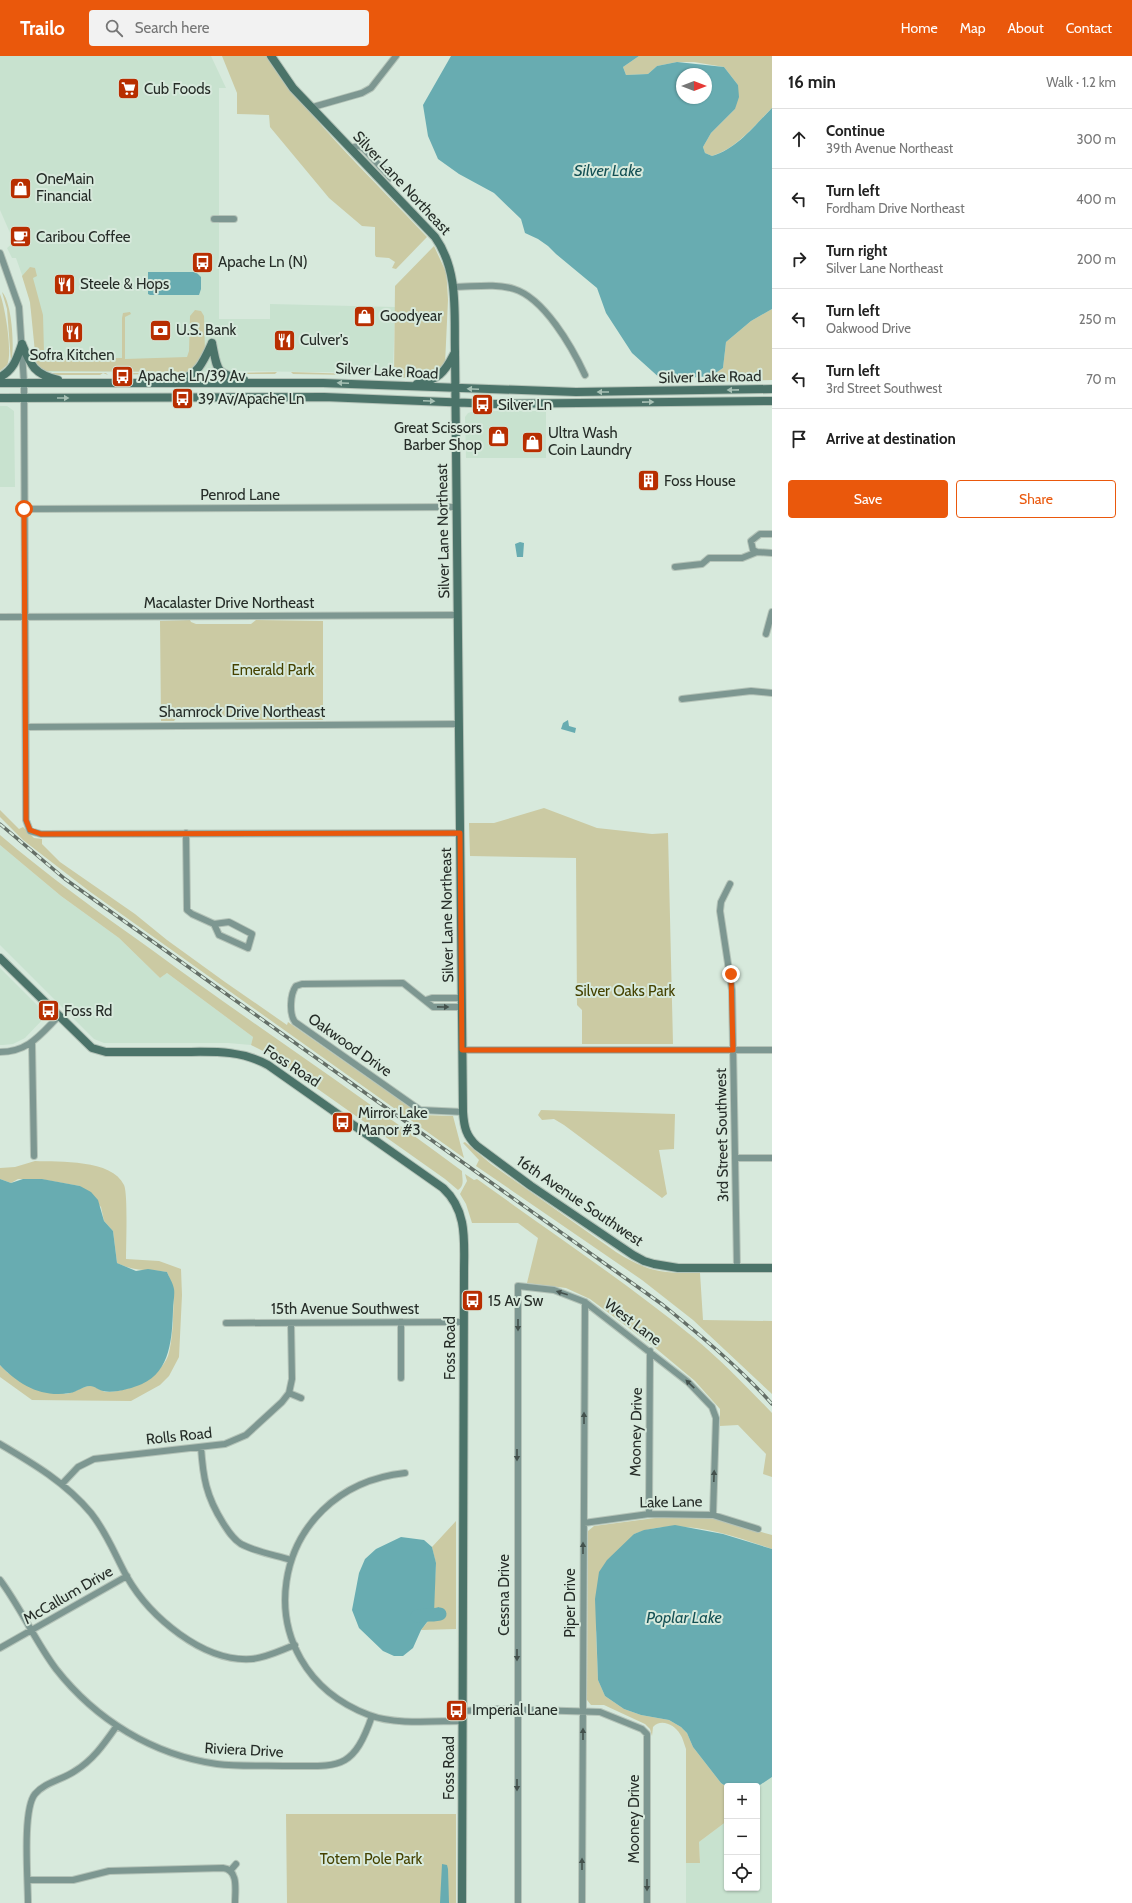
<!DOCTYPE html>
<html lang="en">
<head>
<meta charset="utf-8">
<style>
  :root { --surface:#fff; --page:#f2f2f2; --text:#222; --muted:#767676; --line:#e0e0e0; --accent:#ea580c }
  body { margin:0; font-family:Cabin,sans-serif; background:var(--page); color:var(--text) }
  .controls { position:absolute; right:12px; bottom:12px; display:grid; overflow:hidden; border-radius:4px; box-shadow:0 1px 3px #0004 }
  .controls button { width:36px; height:36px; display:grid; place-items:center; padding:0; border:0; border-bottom:1px solid var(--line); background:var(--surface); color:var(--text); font:20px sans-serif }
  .compass { position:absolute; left:676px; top:12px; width:36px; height:36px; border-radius:50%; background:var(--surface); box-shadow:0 1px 3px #0004; rotate:90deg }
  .stop { position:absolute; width:12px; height:12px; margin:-9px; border:3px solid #ea580c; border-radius:50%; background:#fff }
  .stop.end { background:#ea580c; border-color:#fff; box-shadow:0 1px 4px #0008 }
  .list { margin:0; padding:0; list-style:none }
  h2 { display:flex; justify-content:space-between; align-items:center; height:52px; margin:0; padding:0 16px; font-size:17px }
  h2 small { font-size:13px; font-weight:400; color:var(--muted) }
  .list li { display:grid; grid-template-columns:26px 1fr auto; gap:12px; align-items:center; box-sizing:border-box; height:60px; padding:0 16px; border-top:1px solid var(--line) }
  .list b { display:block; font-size:15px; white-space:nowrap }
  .list p { margin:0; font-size:13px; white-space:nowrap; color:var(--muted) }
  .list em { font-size:13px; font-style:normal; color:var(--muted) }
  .actions { display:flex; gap:8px; padding:12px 16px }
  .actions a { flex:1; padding:9px 0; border:1px solid var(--accent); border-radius:4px; text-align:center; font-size:14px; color:var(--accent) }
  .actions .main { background:var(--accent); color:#fff }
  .icon { flex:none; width:22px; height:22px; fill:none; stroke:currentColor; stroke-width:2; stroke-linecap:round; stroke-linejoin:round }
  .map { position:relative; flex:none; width:772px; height:1847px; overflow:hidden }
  header { display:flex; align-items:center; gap:24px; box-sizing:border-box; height:56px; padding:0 20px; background:var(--accent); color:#fff }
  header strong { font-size:19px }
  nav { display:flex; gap:22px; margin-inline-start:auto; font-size:14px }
  .search { width:280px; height:36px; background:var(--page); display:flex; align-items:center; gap:10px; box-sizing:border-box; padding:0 14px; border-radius:4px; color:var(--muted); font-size:15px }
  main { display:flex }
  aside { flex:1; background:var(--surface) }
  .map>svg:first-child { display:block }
  .built { fill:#c8e2cf }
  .green { fill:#cbcaa3 }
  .water { fill:#68acb1; fill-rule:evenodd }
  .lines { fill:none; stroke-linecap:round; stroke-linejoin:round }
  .river { stroke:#68acb1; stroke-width:13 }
  .street-casing { stroke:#b4c3b8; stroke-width:8 }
  .secondary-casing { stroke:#b4c3b8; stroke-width:10 }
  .street { stroke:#7d9791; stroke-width:6 }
  .secondary { stroke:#4b7369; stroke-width:8 }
  .rail-casing { stroke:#646f67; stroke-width:3.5 }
  .rail { stroke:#d7e9dc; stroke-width:2; stroke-dasharray:6; stroke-linecap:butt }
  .oneway { fill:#a6c0b4 }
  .oneway2 { fill:#44524d }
  .route { stroke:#ea580c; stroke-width:5 }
  .labels { text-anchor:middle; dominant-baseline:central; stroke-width:4; stroke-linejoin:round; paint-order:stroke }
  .poi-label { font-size:15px; fill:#262d28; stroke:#d7e9dc; text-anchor:start }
  .street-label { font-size:15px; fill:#262d28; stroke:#d7e9dc }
  .park-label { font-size:15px; fill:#454200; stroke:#d7e9dc }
  .water-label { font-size:16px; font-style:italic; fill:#145054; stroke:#d7e9dc }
</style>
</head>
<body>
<header>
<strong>Trailo</strong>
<div class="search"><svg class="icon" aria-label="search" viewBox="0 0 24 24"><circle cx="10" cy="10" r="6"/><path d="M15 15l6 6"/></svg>Search here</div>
<nav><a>Home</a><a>Map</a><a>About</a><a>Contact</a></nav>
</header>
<main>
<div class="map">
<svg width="772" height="1847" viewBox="0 0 772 1847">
  <rect width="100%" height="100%" fill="#d7e9dc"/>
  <path class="built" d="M0 0H211L226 32H219V263H270V248L395 251 393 317 230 315 226 317 190 315 47 316 38 310 36 305 32 259 28 236 16 202H12L7 192 14 186 0 154Z
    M0 350H7L14 355 15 431H0Z
    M475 355H546V402H466L465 361 468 357Z
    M0 789 61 840 119 882 160 922 167 917 253 981 251 989 228 987H104L94 983 0 889Z
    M0 912 44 956 45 961 25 982 13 988 3 989H0Z
    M772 1721V1847H686V1807L700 1806 699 1786 727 1765V1832H757V1731Z"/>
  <path class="green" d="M222 0H268C312 67 373 123 427 181L396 213 392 212 395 206 389 202 376 201 375 199V171L362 170 329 142 270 71 269 59 237 58V37Z
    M639 0H772V52C754 70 737 92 712 100L705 97 703 91 711 77 735 53 738 29 724 11 694 6H677L657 10 648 18 626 19 623 11Z
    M434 190 446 216 447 227 448 244 445 308 437 319 422 323 394 321 395 230Z
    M30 211 35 212 37 220 33 222 43 259 44 296 50 297V303L122 302V262L123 257 130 256 131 258 125 261V303L187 301 189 295 190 260 195 254 201 255 204 260 205 296 192 316 45 315 38 310 36 306 30 246 22 220Z
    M2 236C12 246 15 293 11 306L7 253Z
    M0 238C5 250 13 298 7 309 5 311 2 313 0 315Z
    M772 253V324L711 326V320L723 312 726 286 751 265Z
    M277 316 275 318H229L230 317Z
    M291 316 354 318 353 319 293 318Z
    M47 317H106L108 319 103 317 100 319H53Z
    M114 317H189L113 319Z
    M190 564 191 566 196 568H251L256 564 323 565V664H236L233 660H178L174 665H161L160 565Z
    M544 752 597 772 652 778 668 777 673 988H582V954L577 949 576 802 470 800 469 767H494Z
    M0 754 19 773 23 771 34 782 42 783V788L60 806 135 858 167 884 225 926 287 969 288 966 421 1059 453 1060 464 1102 89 835 23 784 0 761Z
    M0 779C48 820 100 857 152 894 254 969 360 1039 462 1115 462 1123 465 1129 458 1134L445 1123 274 1002 263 995 251 989 253 981 167 917 160 922 119 882 61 840 0 789Z
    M541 1054 675 1058 674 1093 659 1094 667 1138 662 1142 564 1069 554 1063 542 1064 538 1059Z
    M465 1086 491 1108 616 1196C650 1217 662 1217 700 1217L703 1264 772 1265V1338L693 1264 642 1224 476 1110 479 1104 463 1087Z
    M35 1105C59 1106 112 1103 124 1129 128 1137 126 1190 126 1203L159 1205 181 1213 182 1239 179 1301 169 1320 160 1329 131 1345 32 1344 0 1321V1309L8 1317 65 1338C74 1337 84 1329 91 1330 97 1330 101 1336 107 1336 129 1336 160 1321 168 1300 171 1291 172 1277 173 1267 173 1246 176 1236 167 1216 148 1213 135 1216 117 1207L113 1175 104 1165 101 1151 80 1130 40 1123H18L11 1127 0 1123V1112L15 1111Z
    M465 1118 474 1124 477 1123C549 1175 624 1225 693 1281 721 1304 747 1331 772 1357V1421L763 1418 766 1398 738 1369 720 1370V1353L695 1325 653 1290 590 1243 566 1232 527 1227 538 1182 518 1167H472L466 1148 460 1138 467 1125Z
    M655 1462H711L772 1479V1493C728 1478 679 1460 634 1478L596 1576 598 1624 605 1640 624 1653 641 1659 669 1664 681 1671 687 1677 693 1691 721 1727 727 1731V1765L699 1786 700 1807H686V1693C684 1688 683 1682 680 1678 675 1669 661 1662 653 1671L652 1680 650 1673 645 1668 604 1649H591L587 1644 588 1475 594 1470Z
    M456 1465V1573L421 1574 433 1559 436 1508 432 1491Z
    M286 1758H456V1847H287Z"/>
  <path class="water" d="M451 0H639L623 11 626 19 648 18 657 10 677 6 724 11 738 29 739 41 735 53 711 77 703 91 705 97 712 100C737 93 754 70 772 52V253L751 265 726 286 723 312 711 320 662 324 632 297 606 257 597 232 556 198 548 190 538 183 525 177 521 163 494 137 459 118 438 103 428 80 423 49ZM682 18H706V42H682Z
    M148 216H196L201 221V233L199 239H150L148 238Z
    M520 486 524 487 523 501H517L515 488Z
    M568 664 569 670 576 672 575 677 561 673 563 667Z
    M0 1123 11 1127 23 1123H42L80 1130 91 1136 98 1144 104 1165 113 1175 117 1207 136 1215 148 1213 167 1216C169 1221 173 1227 174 1233 175 1239 173 1247 173 1254 172 1281 171 1315 142 1328 133 1332 113 1338 103 1335 98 1334 95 1330 90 1330 83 1330 77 1336 70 1337 42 1342 19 1329 0 1309Z
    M675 1469 723 1478 772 1493V1721L757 1731H727L721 1727 693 1691 687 1677 681 1671 669 1664 641 1659 624 1653 605 1640 598 1624 595 1543 599 1516 607 1504 634 1478 644 1474Z
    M401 1481 424 1484 432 1491 436 1507 434 1557 421 1574 413 1592 403 1600H394L383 1595 359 1572 352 1554 359 1517 365 1503 376 1493Z
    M442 1808 447 1809 448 1813 449 1847H440Z"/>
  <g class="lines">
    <path class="river" d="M417 1560 440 1558 433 1559"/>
    <defs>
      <path id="street" d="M313 51 362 37 371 32 396 0
        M350 92 359 90 364 93 391 122
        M214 163H234
        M0 197 19 251 24 327 26 764 30 775 41 778 460 777
        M453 231C473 231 495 227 514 233 544 242 572 291 585 319
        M24 453 456 451
        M772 478H760L751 485 753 494 757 496 772 497
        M675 511 702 508 709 502H742L757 496
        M0 561 458 559
        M766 578 772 556
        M682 643 751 635 772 637
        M26 671 458 668
        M186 777 187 854 192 858 214 868 219 879 248 892 252 878 229 866 214 868
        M730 828 721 846 720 855 732 934 737 1212
        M426 944 432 942H462
        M462 951H433L403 927 302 928 296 930C290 938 289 958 295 966L420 1054 463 1056
        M32 987 34 1100
        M462 994H772
        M0 996C28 996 40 979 58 961
        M735 1102H772
        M226 1267 464 1266
        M401 1322V1266
        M289 1337 301 1342
        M0 1388C34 1408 66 1427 91 1457 107 1477 115 1499 127 1521 150 1561 203 1606 251 1603 266 1602 281 1594 295 1589
        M201 1391C203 1421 206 1440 223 1467 228 1475 233 1483 241 1488 256 1496 275 1499 291 1504
        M405 1417C266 1432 240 1610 369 1659 395 1669 435 1665 463 1665
        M62 1428 78 1411 94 1403 225 1388 246 1379 282 1346 289 1337 292 1323 291 1267
        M649 1458 650 1295
        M584 1467 649 1458 713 1459 758 1473
        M0 1524C21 1552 35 1585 56 1613 96 1664 153 1699 217 1708 239 1711 264 1709 287 1710 339 1710 353 1715 372 1660
        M0 1592 127 1520
        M463 1655 498 1653 600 1656 642 1673 647 1678V1847
        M230 1815 236 1808
        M28 1824H73L109 1815 223 1812C239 1814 235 1834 235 1847
        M28 1847C28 1824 22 1754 35 1738 45 1726 62 1724 75 1715 93 1704 104 1688 116 1671
        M518 1847V1230L554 1234 585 1246 688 1326 712 1351 716 1362 713 1459
        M582 1847 585 1246"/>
      <path id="secondary" d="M271 0 293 32 435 181C459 215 454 256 455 296L463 1056C464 1071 466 1080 477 1090L531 1130 633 1199 644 1205 654 1208 678 1212H772
        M212 287C218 316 215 317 244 324
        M22 288C31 310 34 318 58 324
        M0 321C14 314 17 302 22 288
        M180 324C199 318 204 304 212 287
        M0 327H323L576 336 772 333
        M417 328C438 323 444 318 454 298
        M0 342 324 341 495 348 772 345
        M0 902 92 992 106 996C130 996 154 996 178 996 210 996 239 993 268 1009L443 1132C468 1155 464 1186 464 1216L462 1847"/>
    </defs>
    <use href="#street" class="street-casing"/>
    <use href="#secondary" class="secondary-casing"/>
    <use href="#street" class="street"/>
    <use href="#secondary" class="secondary"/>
    <defs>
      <path id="rail" d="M0 768 65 823 663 1249C701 1280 739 1311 772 1348"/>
    </defs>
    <use href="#rail" class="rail-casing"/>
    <use href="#rail" class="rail"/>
  </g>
  <defs><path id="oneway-solid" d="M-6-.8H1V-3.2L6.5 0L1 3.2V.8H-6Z"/></defs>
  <g class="oneway">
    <use href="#oneway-solid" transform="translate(343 327) rotate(-178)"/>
    <use href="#oneway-solid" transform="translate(473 333) rotate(-178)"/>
    <use href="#oneway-solid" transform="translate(733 334) rotate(179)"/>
    <use href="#oneway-solid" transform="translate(603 336) rotate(180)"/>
    <use href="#oneway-solid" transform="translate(63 342)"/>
    <use href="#oneway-solid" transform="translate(429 345) rotate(2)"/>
    <use href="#oneway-solid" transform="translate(648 346) rotate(-1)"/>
  </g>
  <g class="oneway2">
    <use href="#oneway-solid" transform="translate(443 951) rotate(1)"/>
    <use href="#oneway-solid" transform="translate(562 1237) rotate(-163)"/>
    <use href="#oneway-solid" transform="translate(518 1269) rotate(90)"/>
    <use href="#oneway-solid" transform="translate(690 1328) rotate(-136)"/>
    <use href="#oneway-solid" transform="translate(584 1362) rotate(-90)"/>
    <use href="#oneway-solid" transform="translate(517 1399) rotate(90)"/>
    <use href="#oneway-solid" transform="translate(714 1420) rotate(-88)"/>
    <use href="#oneway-solid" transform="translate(583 1492) rotate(-90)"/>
    <use href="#oneway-solid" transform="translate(517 1599) rotate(90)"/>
    <use href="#oneway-solid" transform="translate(583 1678) rotate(-90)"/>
    <use href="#oneway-solid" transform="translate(517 1729) rotate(90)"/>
    <use href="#oneway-solid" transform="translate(582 1808) rotate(-90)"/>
    <use href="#oneway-solid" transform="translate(647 1829) rotate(90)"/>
  </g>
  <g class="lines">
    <path class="route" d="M24 453 26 764 30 774 41 778 460 777 462 994H733L731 918"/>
  </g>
  <defs>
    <symbol id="supermarket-square" viewBox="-11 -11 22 22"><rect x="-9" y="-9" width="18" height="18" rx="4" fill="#b82e00" stroke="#d7e9dc"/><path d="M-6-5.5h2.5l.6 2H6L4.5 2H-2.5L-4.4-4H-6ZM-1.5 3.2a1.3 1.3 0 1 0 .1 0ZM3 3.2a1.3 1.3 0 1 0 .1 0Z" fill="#fff"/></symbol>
    <symbol id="shop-square" viewBox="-11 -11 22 22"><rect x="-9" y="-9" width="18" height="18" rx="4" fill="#b82e00" stroke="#d7e9dc"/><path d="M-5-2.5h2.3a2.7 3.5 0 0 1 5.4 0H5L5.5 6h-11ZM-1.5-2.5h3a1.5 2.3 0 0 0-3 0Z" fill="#fff"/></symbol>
    <symbol id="cafe-square" viewBox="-11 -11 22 22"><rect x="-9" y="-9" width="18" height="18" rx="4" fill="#b82e00" stroke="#d7e9dc"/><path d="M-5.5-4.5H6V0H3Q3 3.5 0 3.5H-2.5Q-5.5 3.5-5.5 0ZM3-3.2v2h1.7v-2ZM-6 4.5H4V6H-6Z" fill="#fff"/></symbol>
    <symbol id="bus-square" viewBox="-11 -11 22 22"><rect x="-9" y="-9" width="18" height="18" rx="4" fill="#b82e00" stroke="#d7e9dc"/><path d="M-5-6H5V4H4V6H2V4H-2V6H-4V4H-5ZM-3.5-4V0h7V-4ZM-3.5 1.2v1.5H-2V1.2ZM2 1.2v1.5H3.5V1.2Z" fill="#fff"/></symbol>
    <symbol id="restaurant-square" viewBox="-11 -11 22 22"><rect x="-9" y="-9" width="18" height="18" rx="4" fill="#b82e00" stroke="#d7e9dc"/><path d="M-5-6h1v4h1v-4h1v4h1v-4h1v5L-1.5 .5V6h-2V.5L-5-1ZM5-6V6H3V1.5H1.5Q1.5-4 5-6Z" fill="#fff"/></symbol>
    <symbol id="bank-square" viewBox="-11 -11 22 22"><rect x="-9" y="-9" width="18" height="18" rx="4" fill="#b82e00" stroke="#d7e9dc"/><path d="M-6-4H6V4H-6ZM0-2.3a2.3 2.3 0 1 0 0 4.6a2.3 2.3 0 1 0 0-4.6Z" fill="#fff"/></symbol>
    <symbol id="building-square" viewBox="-11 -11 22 22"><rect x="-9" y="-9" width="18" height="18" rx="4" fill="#b82e00" stroke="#d7e9dc"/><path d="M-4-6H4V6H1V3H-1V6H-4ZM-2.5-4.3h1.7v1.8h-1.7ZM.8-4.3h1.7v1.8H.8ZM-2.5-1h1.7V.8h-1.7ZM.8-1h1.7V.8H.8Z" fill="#fff"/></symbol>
  </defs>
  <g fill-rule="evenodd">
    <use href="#supermarket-square" x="116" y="20" width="25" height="25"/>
    <use href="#shop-square" x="8" y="120" width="25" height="25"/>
    <use href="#cafe-square" x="8" y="168" width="25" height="25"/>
    <use href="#bus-square" x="190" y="194" width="25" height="25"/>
    <use href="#restaurant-square" x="52" y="216" width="25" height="25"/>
    <use href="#shop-square" x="352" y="248" width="25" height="25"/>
    <use href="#bank-square" x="148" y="262" width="25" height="25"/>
    <use href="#restaurant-square" x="60" y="264" width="25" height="25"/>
    <use href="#restaurant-square" x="272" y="272" width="25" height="25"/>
    <use href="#bus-square" x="110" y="308" width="25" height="25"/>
    <use href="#bus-square" x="170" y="330" width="25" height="25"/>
    <use href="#bus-square" x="470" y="336" width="25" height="25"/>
    <use href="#shop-square" x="486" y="368" width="25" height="25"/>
    <use href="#shop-square" x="520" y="374" width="25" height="25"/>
    <use href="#building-square" x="636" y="412" width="25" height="25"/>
    <use href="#bus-square" x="36" y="942" width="25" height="25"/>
    <use href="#bus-square" x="330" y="1054" width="25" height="25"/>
    <use href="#bus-square" x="460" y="1232" width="25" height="25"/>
    <use href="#bus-square" x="444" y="1642" width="25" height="25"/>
  </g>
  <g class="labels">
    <g class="poi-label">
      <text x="144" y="33">Cub Foods</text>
      <text x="36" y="123">OneMain<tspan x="36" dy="17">Financial</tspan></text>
      <text x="36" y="181">Caribou Coffee</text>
      <text x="218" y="206">Apache Ln (N)</text>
      <text x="80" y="228">Steele &amp; Hops</text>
      <text x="380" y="260">Goodyear</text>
      <text x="176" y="274">U.S. Bank</text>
      <text x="300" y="284">Culver's</text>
      <text x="72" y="299" text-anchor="middle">Sofra Kitchen</text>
      <text x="138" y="320">Apache Ln/39 Av</text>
      <text x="198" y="343">39 Av/Apache Ln</text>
      <text x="498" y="349">Silver Ln</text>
      <text x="482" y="372" text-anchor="end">Great Scissors<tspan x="482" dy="17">Barber Shop</tspan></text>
      <text x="548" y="377">Ultra Wash<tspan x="548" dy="17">Coin Laundry</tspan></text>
      <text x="664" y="425">Foss House</text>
      <text x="64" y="955">Foss Rd</text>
      <text x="358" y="1057">Mirror Lake<tspan x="358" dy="17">Manor #3</tspan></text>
      <text x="488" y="1245">15 Av Sw</text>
      <text x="472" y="1654">Imperial Lane</text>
    </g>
    <g class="street-label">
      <text transform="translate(402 127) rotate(47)">Silver Lane Northeast</text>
      <text transform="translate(387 315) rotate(3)">Silver Lake Road</text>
      <text transform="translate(710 321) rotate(-1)">Silver Lake Road</text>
      <text x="240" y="439">Penrod Lane</text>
      <text transform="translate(443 475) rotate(-91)">Silver Lane Northeast</text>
      <text x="229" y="547">Macalaster Drive Northeast</text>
      <text x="242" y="656">Shamrock Drive Northeast</text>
      <text transform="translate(447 859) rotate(-91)">Silver Lane Northeast</text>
      <text transform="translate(350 989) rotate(35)">Oakwood Drive</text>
      <text transform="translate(292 1010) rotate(33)">Foss Road</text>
      <text transform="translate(722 1079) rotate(-91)">3rd Street Southwest</text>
      <text transform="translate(580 1145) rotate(34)">16th Avenue Southwest</text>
      <text x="345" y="1253">15th Avenue Southwest</text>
      <text transform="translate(633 1266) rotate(37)">West Lane</text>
      <text transform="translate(450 1292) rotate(-90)">Foss Road</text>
      <text transform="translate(636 1376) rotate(-89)">Mooney Drive</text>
      <text transform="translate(179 1380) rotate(-6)">Rolls Road</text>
      <text transform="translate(671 1446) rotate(-1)">Lake Lane</text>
      <text transform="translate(68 1539) rotate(-30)">McCallum Drive</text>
      <text transform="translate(504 1539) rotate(-90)">Cessna Drive</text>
      <text transform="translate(570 1547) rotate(-90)">Piper Drive</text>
      <text transform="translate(244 1694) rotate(3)">Riviera Drive</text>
      <text transform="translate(449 1712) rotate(-90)">Foss Road</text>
      <text transform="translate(634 1763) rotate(-90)">Mooney Drive</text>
    </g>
    <g class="park-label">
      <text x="273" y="614">Emerald Park</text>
      <text x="625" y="935">Silver Oaks Park</text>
      <text x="371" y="1803">Totem Pole Park</text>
    </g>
    <g class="water-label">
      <text x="608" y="114">Silver Lake</text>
      <text x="684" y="1561">Poplar Lake</text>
    </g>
  </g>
</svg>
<div class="controls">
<button>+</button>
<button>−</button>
<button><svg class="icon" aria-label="locate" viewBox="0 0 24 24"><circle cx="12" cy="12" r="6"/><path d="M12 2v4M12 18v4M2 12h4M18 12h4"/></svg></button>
</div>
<svg class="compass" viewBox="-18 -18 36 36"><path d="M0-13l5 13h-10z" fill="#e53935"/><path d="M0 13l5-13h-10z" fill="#767676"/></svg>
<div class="stop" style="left:24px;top:453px"></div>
<div class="stop end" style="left:731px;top:918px"></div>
</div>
<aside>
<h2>16 min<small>Walk · 1.2 km</small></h2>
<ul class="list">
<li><svg class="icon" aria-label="ahead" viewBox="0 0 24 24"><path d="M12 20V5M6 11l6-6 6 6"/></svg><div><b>Continue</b><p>39th Avenue Northeast</p></div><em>300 m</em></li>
<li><svg class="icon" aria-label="left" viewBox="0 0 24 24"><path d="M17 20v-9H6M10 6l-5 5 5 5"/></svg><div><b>Turn left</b><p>Fordham Drive Northeast</p></div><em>400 m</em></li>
<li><svg class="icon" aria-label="right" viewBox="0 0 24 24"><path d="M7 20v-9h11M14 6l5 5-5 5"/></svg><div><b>Turn right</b><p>Silver Lane Northeast</p></div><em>200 m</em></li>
<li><svg class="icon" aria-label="left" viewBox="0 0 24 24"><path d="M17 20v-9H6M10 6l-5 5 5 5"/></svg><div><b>Turn left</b><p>Oakwood Drive</p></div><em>250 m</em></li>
<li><svg class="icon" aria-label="left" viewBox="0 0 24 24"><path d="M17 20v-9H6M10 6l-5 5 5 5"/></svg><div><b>Turn left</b><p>3rd Street Southwest</p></div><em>70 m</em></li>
<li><svg class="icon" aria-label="arrive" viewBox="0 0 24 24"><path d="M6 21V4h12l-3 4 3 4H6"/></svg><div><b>Arrive at destination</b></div></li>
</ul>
<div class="actions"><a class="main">Save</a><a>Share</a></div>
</aside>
</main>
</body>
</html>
